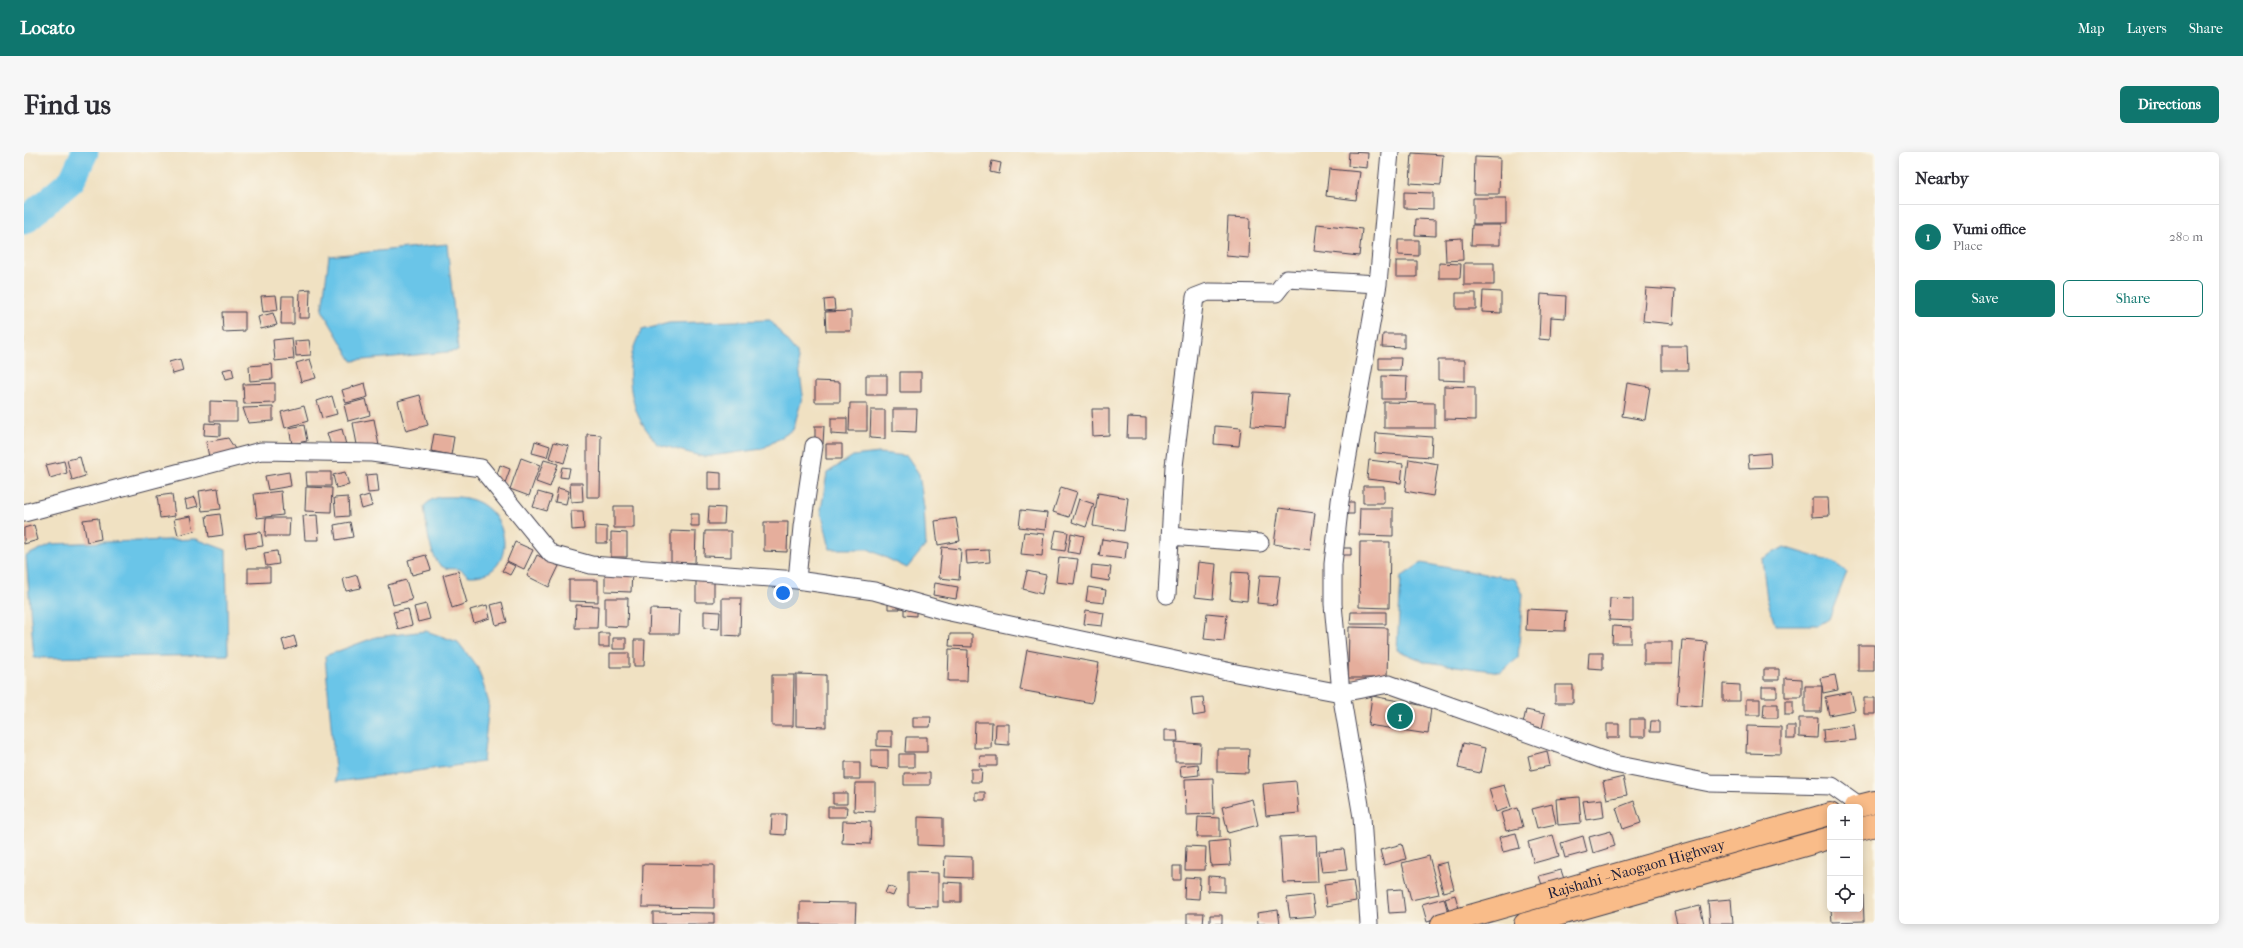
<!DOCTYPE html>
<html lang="en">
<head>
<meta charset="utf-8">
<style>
  :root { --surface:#fff; --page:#f7f7f7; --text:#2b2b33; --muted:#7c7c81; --line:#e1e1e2; --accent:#0f766e }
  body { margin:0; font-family:"IM FELL French Canon",serif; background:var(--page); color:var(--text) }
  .controls { position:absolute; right:12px; bottom:12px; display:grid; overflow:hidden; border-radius:6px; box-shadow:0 2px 10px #0003 }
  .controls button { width:36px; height:36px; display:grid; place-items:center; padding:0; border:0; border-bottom:1px solid var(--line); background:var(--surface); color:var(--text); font:20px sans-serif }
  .you { position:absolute; left:759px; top:441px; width:14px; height:14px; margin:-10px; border:3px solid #fff; border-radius:50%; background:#1a73e8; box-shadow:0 0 0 6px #1a73e833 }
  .badge { display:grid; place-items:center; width:26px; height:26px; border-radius:50%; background:var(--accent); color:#fff; font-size:13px; font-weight:700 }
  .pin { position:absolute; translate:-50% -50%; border:2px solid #fff; box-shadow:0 1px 4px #0006 }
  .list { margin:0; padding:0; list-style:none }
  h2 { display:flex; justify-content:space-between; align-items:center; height:52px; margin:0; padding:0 16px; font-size:17px }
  h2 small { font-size:13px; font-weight:400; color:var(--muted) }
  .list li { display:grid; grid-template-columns:26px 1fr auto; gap:12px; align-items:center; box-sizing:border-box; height:64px; padding:0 16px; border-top:1px solid var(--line) }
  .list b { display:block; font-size:15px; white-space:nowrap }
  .list p { margin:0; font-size:13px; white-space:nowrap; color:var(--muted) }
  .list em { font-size:13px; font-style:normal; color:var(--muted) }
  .actions { display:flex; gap:8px; padding:12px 16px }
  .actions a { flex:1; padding:9px 0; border:1px solid var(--accent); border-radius:6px; text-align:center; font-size:14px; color:var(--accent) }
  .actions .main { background:var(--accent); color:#fff }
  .icon { flex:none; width:22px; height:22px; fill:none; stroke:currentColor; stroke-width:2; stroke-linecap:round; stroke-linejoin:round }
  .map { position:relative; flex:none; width:1851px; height:772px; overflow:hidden; border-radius:6px }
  header { display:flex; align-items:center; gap:24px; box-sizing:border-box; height:56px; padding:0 20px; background:var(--accent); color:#fff }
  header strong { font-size:19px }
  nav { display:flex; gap:22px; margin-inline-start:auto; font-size:14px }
  .intro { display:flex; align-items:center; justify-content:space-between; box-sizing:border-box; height:96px; padding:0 24px }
  h1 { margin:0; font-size:28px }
  .button { padding:10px 18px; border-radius:6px; background:var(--accent); color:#fff; font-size:14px; font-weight:700 }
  main { display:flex; gap:24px; padding:0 24px }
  aside { flex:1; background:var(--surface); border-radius:6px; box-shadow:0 2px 10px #0003 }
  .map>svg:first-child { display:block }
  .water { fill:#6ac5e8; stroke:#467492 }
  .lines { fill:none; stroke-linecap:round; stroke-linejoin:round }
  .river { stroke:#6ac5e8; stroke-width:27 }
  .building { fill:#e5ae9c }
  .street-casing { stroke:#413f4f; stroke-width:19 }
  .primary-casing { stroke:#413f4f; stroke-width:24 }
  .street { stroke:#fff; stroke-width:17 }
  .primary { stroke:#f9bc89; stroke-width:22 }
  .labels { text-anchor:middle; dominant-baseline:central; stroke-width:4; stroke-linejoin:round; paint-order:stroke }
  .street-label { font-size:15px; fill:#22223b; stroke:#fbf7ec }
</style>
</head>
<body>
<header>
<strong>Locato</strong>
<nav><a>Map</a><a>Layers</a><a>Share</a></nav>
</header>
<div class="intro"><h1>Find us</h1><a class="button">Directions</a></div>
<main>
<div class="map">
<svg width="1851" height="772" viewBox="0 0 1851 772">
  <rect width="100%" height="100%" fill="#fbf7ec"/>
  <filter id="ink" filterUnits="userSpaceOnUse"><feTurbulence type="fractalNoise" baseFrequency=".025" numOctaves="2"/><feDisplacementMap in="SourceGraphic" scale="8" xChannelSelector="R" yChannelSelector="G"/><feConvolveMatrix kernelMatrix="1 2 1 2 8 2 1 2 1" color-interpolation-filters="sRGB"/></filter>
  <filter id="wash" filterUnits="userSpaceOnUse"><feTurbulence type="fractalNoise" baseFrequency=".012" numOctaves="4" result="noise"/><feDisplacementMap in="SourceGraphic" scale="16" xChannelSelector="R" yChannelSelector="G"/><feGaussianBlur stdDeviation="0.9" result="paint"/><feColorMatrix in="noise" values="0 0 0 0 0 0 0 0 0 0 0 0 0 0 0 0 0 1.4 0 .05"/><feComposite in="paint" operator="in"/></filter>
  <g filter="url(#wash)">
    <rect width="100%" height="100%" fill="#f0e1c2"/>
    <path class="water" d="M423 92 434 199 328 209 298 158 305 104Z
      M746 168 773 201 779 243 769 278 738 297 680 305 633 292C627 283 617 272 613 261 603 233 602 204 618 178L645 171Z
      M855 301 883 304 895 322 900 355 902 393 883 416 844 397H806L797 358 803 321 829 304Z
      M415 345C425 345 436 344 446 347 490 359 493 427 445 424 442 422 439 419 435 417 430 416 424 418 419 415 405 408 402 369 400 354L407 348Z
      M172 387 202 398 204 503 10 506 2 404 27 392Z
      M1760 395 1809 410 1823 420 1805 467 1795 473H1751L1743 447 1738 407Z
      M1397 411 1491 427 1499 442 1494 506 1477 520 1402 510 1373 498 1377 425Z
      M402 479 434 490 454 516 465 551 459 610 312 630 301 504 352 485Z"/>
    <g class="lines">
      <path class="river" d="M0 69 48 28 61 0"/>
    </g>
    <g id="blocks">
      <path class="building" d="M1325 0 1344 1 1343 16 1324 14Z
        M1388 1 1419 3 1417 33 1386 31Z
        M1451 5 1476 6 1475 42H1450Z
        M968 9 977 11 975 22 966 20Z
        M1305 17 1336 20 1332 48 1302 44Z
        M1380 40 1409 41V57L1380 56Z
        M1449 46H1482V72H1449Z
        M1204 65 1226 66 1225 106 1202 104Z
        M1392 67 1412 68V84L1391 83Z
        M1293 72 1338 77 1335 104 1290 99Z
        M1448 73H1476V93H1447Z
        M1438 86 1439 108 1422 109 1421 87Z
        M1374 88H1395V104L1374 103Z
        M1372 109H1393V125H1372Z
        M1415 111 1437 112 1436 126H1415Z
        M1440 111H1470V133H1440Z
        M1622 136 1651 138 1649 172 1619 169Z
        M286 137 285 166H275L276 138Z
        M1459 139 1477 140V161L1458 160Z
        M1432 141H1452V157H1432Z
        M1517 142 1542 144 1541 166 1527 165 1526 188 1515 187Z
        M252 143 254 158 239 160 237 144Z
        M258 144H270V172H257Z
        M810 147 811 158 801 159 800 148Z
        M827 159V179H802L801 160Z
        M198 160H221V179L199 180Z
        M249 161 253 173 237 177 234 165Z
        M1359 182H1380V196L1358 195Z
        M268 186 270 207 251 209 249 188Z
        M285 188 287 203 272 204 271 189Z
        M1638 194H1663L1664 218H1638Z
        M1355 206H1377L1376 218H1355Z
        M156 207 159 219 149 222 145 210Z
        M286 207 292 226 277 230 272 211Z
        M1414 208H1441V229L1414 228Z
        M248 212 249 227 226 229 225 214Z
        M208 216 210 225 202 227 199 218Z
        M876 220H897V240H876Z
        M842 223H863V243H842Z
        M1358 224 1383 225 1382 247H1358Z
        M791 229 816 230V250H791Z
        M251 231V251L220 252 219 232Z
        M341 231 344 245 322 251 318 238Z
        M1603 231 1626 235 1621 268 1598 264Z
        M1420 234 1451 235V268L1420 267Z
        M1230 240 1264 242 1261 276 1227 274Z
        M396 243 404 273 382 279 374 249Z
        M308 244 313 262 298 266 293 249Z
        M342 247 346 263 324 269 320 253Z
        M186 249 213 250V269H186Z
        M1360 250 1411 251V276H1360Z
        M826 251H843V279H825Z
        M280 254 284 269 261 276 257 260Z
        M249 255V269L224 271 219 256Z
        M869 257H893L892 280 869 279Z
        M1068 257H1085V283L1069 284Z
        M847 258H861V287L846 286Z
        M1104 265 1122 266V286H1103Z
        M807 266H823V283L807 282Z
        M350 267 355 294 334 298 329 271Z
        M181 271 196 272V284L180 283Z
        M280 273 283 289 268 292 265 276Z
        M791 274H800L799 292H791Z
        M1191 274 1217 276 1215 294 1190 292Z
        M318 277 322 293 308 297 303 281Z
        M1352 281 1408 285 1407 305 1351 301Z
        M410 282 430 285 427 303 407 299Z
        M563 282 577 283 576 345H563Z
        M204 286 213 300 185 305 182 290Z
        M511 289 526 294 523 305 508 301Z
        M530 290 545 294 540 311 525 306Z
        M802 292H818V307H802Z
        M1746 301 1747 315 1725 316 1724 303Z
        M56 305 61 324 48 328 43 308Z
        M497 306 516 313 505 344 486 337Z
        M1385 307 1414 312 1409 344 1381 339Z
        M520 308 534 312 526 335 512 330Z
        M1345 308 1379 312 1377 331 1343 327Z
        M40 309 43 321 26 326 22 313Z
        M476 313 486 317 481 331 471 328Z
        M538 315 546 316 544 326 536 325Z
        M265 320 267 334 244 338 241 324Z
        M282 320H307V334H283Z
        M321 320 325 333 312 336 309 323Z
        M684 320 697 321V338H684Z
        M353 322 355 340 344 341 342 323Z
        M546 331H558L559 349 547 350Z
        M1339 334H1360V351H1339Z
        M282 335 308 336 307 360 281 359Z
        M1037 335 1053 340 1045 365 1029 360Z
        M194 336 197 357 178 359 175 339Z
        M534 336 545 339 542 352 531 350Z
        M257 339 259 363 233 366 230 342Z
        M514 340 528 344 523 359 509 355Z
        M1074 341 1104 346 1100 379 1069 374Z
        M148 342 151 364 136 366 133 344Z
        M345 343 348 354 338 357 335 346Z
        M171 345 174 354 163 357 161 348Z
        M324 345 325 364 312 365 310 346Z
        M1788 346H1804L1805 364 1788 365Z
        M1055 347 1070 352 1062 375 1048 370Z
        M1323 350H1330V362H1322Z
        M590 354H610V376H590Z
        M685 355 701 356 700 372H684Z
        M1255 356 1291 361 1286 398 1250 392Z
        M1336 356H1369V384L1335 383Z
        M997 358 1023 361 1021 378 995 375Z
        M547 359H559L560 377 548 378Z
        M196 362 199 383 185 385 182 364Z
        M667 362H675V374H667Z
        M293 363 295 388H281L279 364Z
        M167 364 170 379 154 383 150 367Z
        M74 366 77 387 63 390 59 368Z
        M242 366H266L265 384H241Z
        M932 366 936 389 914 393 911 369Z
        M326 370 329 385 312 388 310 373Z
        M740 370H764L763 400 740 399Z
        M10 373 14 388 0 392V376Z
        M572 374 583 375V391H572Z
        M1032 378 1044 380 1041 399 1028 397Z
        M647 379 672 380 671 411 647 410Z
        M681 379H707V405L680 404Z
        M237 380 239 394 222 396 220 382Z
        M587 380 603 381V405H587Z
        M1000 380 1020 382 1018 404 997 402Z
        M1047 381 1060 384 1056 402 1044 400Z
        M1078 387 1103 391 1101 407 1075 404Z
        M491 390 509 398 500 417 483 409Z
        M1336 390H1366L1365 456 1335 455Z
        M918 395 937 397 935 428 915 426Z
        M1317 396H1327V403H1317Z
        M965 398 966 410 943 412 942 399Z
        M253 399 255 412 242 414 240 401Z
        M402 403 407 418 388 423 384 408Z
        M513 403 535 414 525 435 503 424Z
        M1035 405 1054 407 1050 432 1032 430Z
        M483 410 491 414 486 423 478 419Z
        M1174 410 1192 412 1189 447 1171 445Z
        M1068 413 1087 415 1085 429 1067 426Z
        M224 416H246V430L224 431Z
        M434 419 443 451 428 456 419 423Z
        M1003 419 1022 423 1018 442 999 437Z
        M581 420H608L607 440 581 439Z
        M1208 420 1225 421 1223 449 1206 447Z
        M333 423 337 436 322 439 319 427Z
        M1236 423 1256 424 1252 453 1233 451Z
        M672 425H690V450H672Z
        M382 428 388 448 369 453 364 433Z
        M545 428H574V450L545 449Z
        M911 431 934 435 932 447 909 443Z
        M1064 435 1082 438 1080 451 1062 449Z
        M581 446H604L603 475 581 474Z
        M698 446H717L716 484 698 483Z
        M1586 446 1609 447V469L1585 468Z
        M864 448H876V457H864Z
        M478 450 483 470 472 473 467 453Z
        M402 452 406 467 394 470 390 455Z
        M463 453 466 466 450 471 446 458Z
        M552 453 574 454 573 476H551Z
        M880 454 892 455V464L880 463Z
        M384 457 388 473 374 477 369 460Z
        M626 457 656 458 655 482H625Z
        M1503 457 1542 459 1541 479 1502 478Z
        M1062 458 1080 461 1078 474 1060 472Z
        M680 459 696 460 695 477 680 476Z
        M1327 460H1362V472H1326Z
        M1183 461 1203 463 1200 489 1180 487Z
        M1589 474 1607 475V491H1588Z
        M1325 475 1364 476 1363 526H1324Z
        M575 481H585V495H575Z
        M926 482H948V495L925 494Z
        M270 484 273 494 261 498 258 488Z
        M589 486H602V497H589Z
        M610 488H621L620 514H610Z
        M1658 488 1683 490 1678 554 1653 552Z
        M1620 490H1648V512H1620Z
        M1834 493H1850V519H1834Z
        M925 497 944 498 943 529H924Z
        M1003 498 1075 511 1068 551 996 538Z
        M586 501H605V515H586Z
        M1565 501H1579V517L1564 516Z
        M1740 517H1755V528H1740Z
        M772 522 802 523V575L772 574Z
        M748 523H770L769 574H748Z
        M1811 523 1814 538 1799 541 1798 534 1797 560H1781V534H1798L1796 526Z
        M1761 526 1778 527V545H1761Z
        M1699 532 1716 533V549H1699Z
        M1531 533H1549V551H1531Z
        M1738 535H1753V545H1738Z
        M1827 540 1831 558 1805 563 1801 545Z
        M1348 544 1407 555 1404 582 1344 573Z
        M1179 545 1181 562 1169 564 1167 546Z
        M1840 546H1851V562H1840Z
        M1722 547H1736V563H1722Z
        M1761 549H1769V563H1761Z
        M1740 552H1754V566H1739Z
        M1502 558 1521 562 1518 576 1499 572Z
        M889 565H907L906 575H889Z
        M1775 566H1794L1793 586 1775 585Z
        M1606 567H1621V585H1606Z
        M1627 569H1635V580H1626Z
        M951 570H968L967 596H950Z
        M972 572H985V593L971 592Z
        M1583 572H1595V586H1583Z
        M1830 573 1832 588 1800 591 1799 577Z
        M1723 574 1757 575V602L1722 601Z
        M1762 574H1771V587H1762Z
        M1141 578H1153L1154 589H1141Z
        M853 579H868V595L853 594Z
        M882 585H903V600H881Z
        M1151 590 1177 592 1176 610H1151Z
        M1439 591 1461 596 1456 621 1434 616Z
        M1193 597H1225L1224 621 1193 620Z
        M847 598H864V617L847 616Z
        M1523 599 1526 614 1507 618 1504 604Z
        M875 602H890V615H875Z
        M956 604H973V614H955Z
        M821 610H836V627H821Z
        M1174 612 1175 623 1157 625 1156 614Z
        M947 617H958L957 630H947Z
        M880 621H906V633H880Z
        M1599 625 1603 643 1583 647 1579 630Z
        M1189 626 1190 662 1162 663 1161 627Z
        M1272 629 1275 661 1242 664 1239 632Z
        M831 631H851V660L830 659Z
        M1480 633 1487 655 1472 660 1465 637Z
        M951 640H961V648H951Z
        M809 641H823V652H809Z
        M1555 645 1557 671 1534 673 1532 647Z
        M1228 647 1234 673 1204 681 1198 655Z
        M1578 647 1580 665 1562 668 1559 649Z
        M1610 649 1617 671 1599 677 1592 656Z
        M1528 652 1532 672 1513 676 1508 657Z
        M804 655H823L822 665H804Z
        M1494 656 1499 675 1482 679 1477 661Z
        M748 662H762L761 683 747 682Z
        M894 665 919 666V694L894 693Z
        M1174 665 1196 666V685H1173Z
        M819 669 847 670 846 692 818 691Z
        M1587 679 1591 694 1569 701 1565 685Z
        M1492 681 1496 696 1479 700 1475 685Z
        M1292 683 1294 730 1259 731 1256 685Z
        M1529 683 1535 704 1510 711 1504 690Z
        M1559 684 1563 700 1541 706 1537 691Z
        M1205 688 1207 713 1187 714 1185 690Z
        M1378 692 1382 707 1360 713 1356 698Z
        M1162 694 1182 695 1181 718H1161Z
        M1320 697 1323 718 1298 720 1295 699Z
        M921 704 948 705V726L920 725Z
        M1405 704 1415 742 1387 748 1378 711Z
        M1423 710 1430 737 1419 740 1412 713Z
        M619 712 690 713V756L618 755Z
        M1149 714H1157V728H1149Z
        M1537 718 1542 733 1520 739 1515 724Z
        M884 720 914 721V755L884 754Z
        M1184 724 1201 725V740L1184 739Z
        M1161 725 1176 726 1175 747 1160 746Z
        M1329 728 1332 749 1303 754 1300 732Z
        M919 730 937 731V750H919Z
        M864 734 872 737 869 744 861 741Z
        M1378 737 1381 760 1365 761 1363 738Z
        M1836 742H1839L1840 769 1808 770 1807 757H1836Z
        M1288 743 1291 764 1266 766 1263 746Z
        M1431 743 1436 760 1426 763 1421 746Z
        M1420 746 1425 764 1403 770 1398 752Z
        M1707 747 1709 772H1686L1684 749Z
        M776 750 832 751 831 772H776Z
        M1676 754 1680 772H1653L1650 760Z
        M1254 758 1256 772H1234L1233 761Z
        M629 760 690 761V772H629Z
        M1163 761H1180L1179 772H1163Z
        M1186 763H1198V772H1186Z"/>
    </g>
  </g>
  <g filter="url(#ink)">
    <use href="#blocks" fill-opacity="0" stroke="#413f4f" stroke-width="1"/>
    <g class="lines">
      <defs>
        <path id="street" d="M0 361 237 299 348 301 457 316 527 402 567 413 773 428 850 439 921 459 1212 521 1317 541 1365 532 1590 612 1686 631 1808 634 1836 654
          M1146 384 1236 391
          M773 428 778 375 790 294
          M1143 443 1150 314 1171 145 1184 140 1252 141 1263 127 1354 132
          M1345 772 1338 665 1317 541 1309 452V412L1316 349 1354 132 1366 0"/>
        <g id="primary">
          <path d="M1831 655 1851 650"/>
          <path d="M1836 677 1851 673"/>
          <path id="s1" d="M1418 772 1806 662"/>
          <path d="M1501 772 1806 686"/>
        </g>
      </defs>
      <use href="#street" class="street-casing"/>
      <use href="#primary" class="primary-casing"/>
      <use href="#street" class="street"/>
      <use href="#primary" class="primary"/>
    </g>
  </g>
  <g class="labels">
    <g class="street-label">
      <text stroke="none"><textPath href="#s1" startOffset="202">Rajshahi - Naogaon Highway</textPath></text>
    </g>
  </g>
</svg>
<div class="controls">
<button>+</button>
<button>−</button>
<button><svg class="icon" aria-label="locate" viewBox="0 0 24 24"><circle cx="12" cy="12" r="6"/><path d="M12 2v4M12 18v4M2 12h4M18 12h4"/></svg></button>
</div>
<div class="you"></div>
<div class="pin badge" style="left:1376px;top:564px">1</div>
</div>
<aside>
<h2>Nearby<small></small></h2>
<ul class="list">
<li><span class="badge">1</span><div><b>Vumi office</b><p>Place</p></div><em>280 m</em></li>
</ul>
<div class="actions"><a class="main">Save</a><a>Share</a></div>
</aside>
</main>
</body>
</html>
